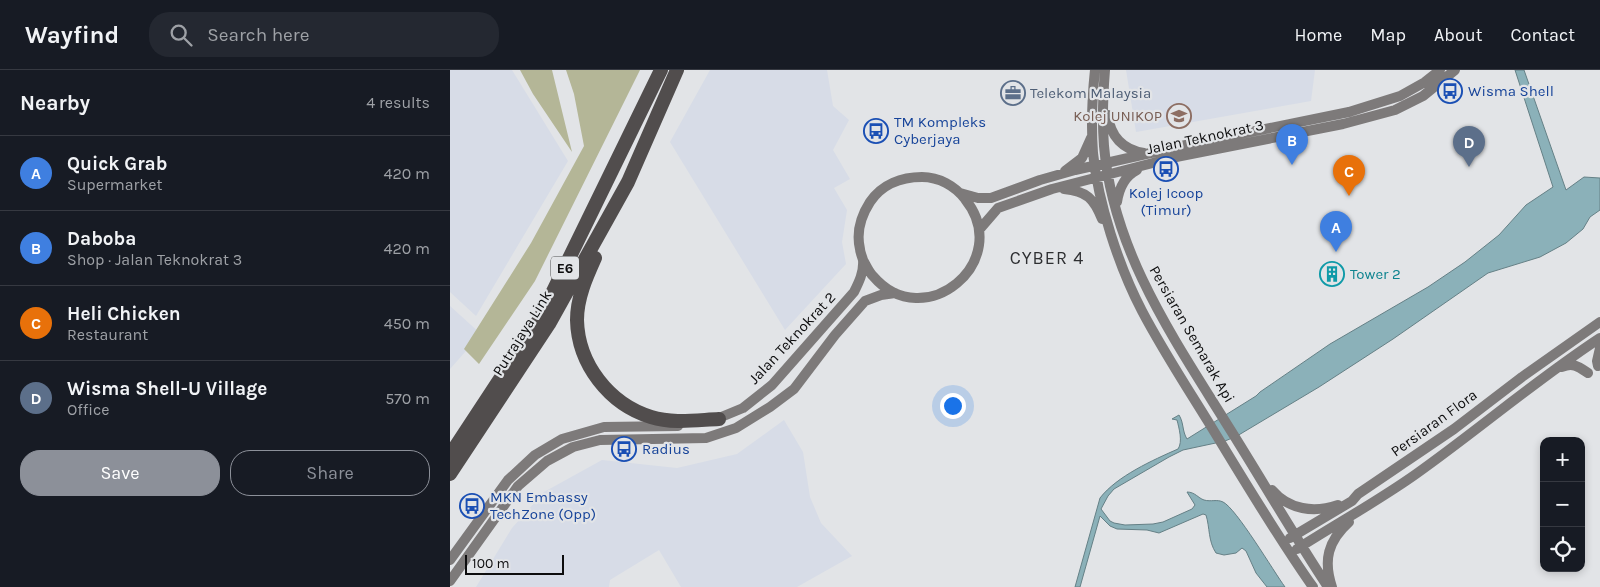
<!DOCTYPE html>
<html lang="en">
<head>
<meta charset="utf-8">
<style>
  :root { --surface:#171b24; --page:#242831; --text:#f1f3f6; --muted:#9ea1a6; --line:#363941; --accent:#8c9099 }
  body { margin:0; font-family:Karla,sans-serif; background:var(--page); color:var(--text) }
  .controls { position:absolute; right:15px; bottom:15px; display:grid; overflow:hidden; border-radius:10px; box-shadow:0 2px 8px #0003 }
  .controls button { width:45px; height:45px; display:grid; place-items:center; padding:0; border:0; border-bottom:1px solid var(--line); background:var(--surface); color:var(--text); font:25px sans-serif }
  .scale { position:absolute; left:15px; bottom:12px; width:99px; box-sizing:border-box; padding-left:5px; border:2px solid #0d0d0e; border-top:0; font-size:14px; line-height:18px; white-space:nowrap; color:#0d0d0e; -webkit-text-stroke:4px #e2e4e7; paint-order:stroke }
  .you { position:absolute; left:502px; top:335px; width:18px; height:18px; margin:-12px; border:4px solid #fff; border-radius:50%; background:#1a73e8; box-shadow:0 0 0 8px #1a73e833 }
  .badge { display:grid; place-items:center; width:32px; height:32px; border-radius:50%; background:var(--accent); color:#fff; font-size:16px; font-weight:700 }
  .pin { position:absolute; translate:-50% -41px; filter:drop-shadow(0 1px 2px #0008) }
  .pin::after { content:''; position:absolute; top:26px; width:18px; height:15px; background:inherit; clip-path:polygon(0 0,100% 0,50% 100%) }
  .list { margin:0; padding:0; list-style:none }
  h2 { display:flex; justify-content:space-between; align-items:center; height:65px; margin:0; padding:0 20px; font-size:21px }
  h2 small { font-size:16px; font-weight:400; color:var(--muted) }
  .list li { display:grid; grid-template-columns:32px 1fr auto; gap:15px; align-items:center; box-sizing:border-box; height:75px; padding:0 20px; border-top:1px solid var(--line) }
  .list b { display:block; font-size:19px; white-space:nowrap }
  .list p { margin:0; font-size:16px; white-space:nowrap; color:var(--muted) }
  .list em { font-size:16px; font-style:normal; color:var(--muted) }
  .actions { display:flex; gap:10px; padding:15px 20px }
  .actions a { flex:1; padding:11px 0; border:1px solid var(--accent); border-radius:20px; text-align:center; font-size:18px; color:var(--accent) }
  .actions .main { background:var(--accent); color:#fff }
  .icon { flex:none; width:28px; height:28px; fill:none; stroke:currentColor; stroke-width:2; stroke-linecap:round; stroke-linejoin:round }
  .map { position:relative; flex:none; width:1150px; height:517px; overflow:hidden }
  header { display:flex; align-items:center; gap:30px; box-sizing:border-box; height:70px; padding:0 25px; background:var(--surface); border-bottom:1px solid var(--line) }
  header strong { font-size:24px }
  nav { display:flex; gap:28px; margin-inline-start:auto; font-size:18px }
  .search { width:350px; height:45px; background:var(--page); display:flex; align-items:center; gap:12px; box-sizing:border-box; padding:0 18px; border-radius:20px; color:var(--muted); font-size:19px }
  main { display:flex }
  aside { flex:1; background:var(--surface) }
  .map>svg:first-child { display:block }
  .built { fill:#d7dce7 }
  .forest { fill:#b4b697 }
  .water { fill:#8bb1b9; stroke:#658086 }
  .lines { fill:none; stroke-linecap:round; stroke-linejoin:round }
  .secondary { stroke:#7d7a7a; stroke-width:10 }
  .highway { stroke:#514d4d; stroke-width:14 }
  .labels { text-anchor:middle; dominant-baseline:central; stroke-width:4.5; stroke-linejoin:round; paint-order:stroke }
  .shield { fill:#e2e4e7; stroke:#4d4e4f; stroke-width:1 }
  .shield-label { font-size:14px; font-weight:bold; fill:#0d0d0e }
  .transit-label { font-size:15px; fill:#164399; stroke:#e2e4e7; text-anchor:start }
  .service-label { font-size:15px; fill:#4e5e75; stroke:#e2e4e7; text-anchor:start }
  .education-label { font-size:15px; fill:#785e54; stroke:#e2e4e7; text-anchor:end }
  .street-label { font-size:15px; fill:#0d0d0e; stroke:#e2e4e7 }
  .culture-label { font-size:15px; fill:#0d838f; stroke:#e2e4e7; text-anchor:start }
  .quarter-label { font-size:18px; letter-spacing:1px; fill:#2e2f32; stroke:#e2e4e7 }
</style>
</head>
<body>
<header>
<strong>Wayfind</strong>
<div class="search"><svg class="icon" aria-label="search" viewBox="0 0 24 24"><circle cx="10" cy="10" r="6"/><path d="M15 15l6 6"/></svg>Search here</div>
<nav><a>Home</a><a>Map</a><a>About</a><a>Contact</a></nav>
</header>
<main>
<aside>
<h2>Nearby<small>4 results</small></h2>
<ul class="list">
<li><span class="badge" style="background:#3f7fe0">A</span><div><b>Quick Grab</b><p>Supermarket</p></div><em>420 m</em></li>
<li><span class="badge" style="background:#3f7fe0">B</span><div><b>Daboba</b><p>Shop · Jalan Teknokrat 3</p></div><em>420 m</em></li>
<li><span class="badge" style="background:#e8710a">C</span><div><b>Heli Chicken</b><p>Restaurant</p></div><em>450 m</em></li>
<li><span class="badge" style="background:#5c6f8a">D</span><div><b>Wisma Shell-U Village</b><p>Office</p></div><em>570 m</em></li>
</ul>
<div class="actions"><a class="main">Save</a><a>Share</a></div>
</aside>
<div class="map">
<svg width="1150" height="517" viewBox="0 0 1150 517">
  <rect width="100%" height="100%" fill="#e2e4e7"/>
  <path class="built" d="M0 0H62L118 91 26 246 0 222Z
    M260 0H377L383 36 399 50 383 80 400 109 384 118 397 140 392 172 396 194 335 260 220 72Z
    M676 0H865L861 31 686 62Z
    M0 236 31 264 0 299Z
    M334 350 353 382 360 427 371 453 402 486 347 517H231L209 480 160 510 159 517H26L62 458 94 422 152 390 227 398 287 384Z"/>
  <path class="forest" d="M70 0H102L122 82 83 24Z
    M116 0H190L85 211 29 294 14 279 81 173 134 76 124 24Z"/>
  <path class="water" d="M1065 0H1074L1116 120 1134 107 1150 108V140L1140 147 1133 159 1116 173 1090 187 1038 203 943 269 869 317 787 366 775 371 733 380 719 387 664 419 658 426 651 439 660 451 664 453 675 455 703 454 713 452 742 439 745 435 737 422C745 422 748 428 754 430 761 432 767 429 773 432 786 438 824 502 835 517H817L806 503 796 481 792 478 786 483 774 485 766 483C758 471 760 458 756 445L753 444 709 463 697 460 667 459 660 456 650 446 630 517H625L650 428C667 406 703 390 728 379 733 372 729 358 727 350L722 349 729 345C734 353 732 361 737 369L806 326 810 322 880 274 978 217 1015 192 1049 165 1076 135 1103 117Z"/>
  <g class="lines">
    <path class="secondary" d="M645 0C642 28 641 55 643 83 648 133 669 197 692 241 713 281 738 319 762 358 795 412 827 466 863 517
      M655 0C653 25 652 51 654 76 663 182 724 269 778 356 812 410 843 464 878 517
      M658 45C660 66 673 80 694 83
      M615 101 632 88 641 68
      M614 119C637 121 644 129 652 149
      M510 123 528 128H541L590 110 625 100 736 75 899 42 950 26 975 12 990 0
      M667 132C669 119 675 106 687 100
      M529 160 548 138 602 119 726 87 893 54 945 40 973 26 1005 0
      M1148 296 1147 291 1150 278
      M1112 297C1123 292 1129 297 1138 303
      M264 350 293 338 322 315 404 222C409 212 414 202 413 190 412 186 410 182 410 179 406 162 411 146 420 132 432 114 452 107 472 107 489 107 505 116 515 129 565 191 474 266 423 206 419 202 416 195 413 190
      M822 420C839 440 864 443 888 435
      M840 468 902 431 908 424 1004 359 1072 307 1150 252
      M847 479C886 454 928 431 966 404 1028 360 1086 310 1150 268
      M0 490 58 410 85 385 112 369 154 357 228 356
      M0 511 68 416 97 391 123 377 150 370 256 368 286 358 320 337 344 319 385 265 415 231 431 225 445 223
      M882 517C873 490 878 471 899 452"/>
    <path class="highway" d="M145 188C136 208 127 228 127 250 128 294 159 334 201 347 223 354 247 350 269 349
      M0 385 90 248 211 0
      M0 404 99 254 178 112 227 0"/>
  </g>
  <defs>
    <symbol id="bus-ring" viewBox="-11 -11 22 22"><circle r="9.5" fill="#e2e4e7" stroke="#1a4fb4" stroke-width="1.5"/><path d="M-5-6H5V4H4V6H2V4H-2V6H-4V4H-5ZM-3.5-4V0h7V-4ZM-3.5 1.2v1.5H-2V1.2ZM2 1.2v1.5H3.5V1.2Z" fill="#1a4fb4"/></symbol>
    <symbol id="office-ring" viewBox="-11 -11 22 22"><circle r="9.5" fill="#e2e4e7" stroke="#5c6f8a" stroke-width="1.5"/><path d="M-6-3h4V-5.5h4V-3h4V5H-6ZM-1-4.5V-3h2v-1.5ZM-6 0V1H6V0Z" fill="#5c6f8a"/></symbol>
    <symbol id="university-ring" viewBox="-11 -11 22 22"><circle r="9.5" fill="#e2e4e7" stroke="#8d6e63" stroke-width="1.5"/><path d="M0-5L7-2L0 1L-7-2ZM-4 1L0 2.5L4 1V4Q0 6-4 4Z" fill="#8d6e63"/></symbol>
    <symbol id="building-ring" viewBox="-11 -11 22 22"><circle r="9.5" fill="#e2e4e7" stroke="#0f9aa8" stroke-width="1.5"/><path d="M-4-6H4V6H1V3H-1V6H-4ZM-2.5-4.3h1.7v1.8h-1.7ZM.8-4.3h1.7v1.8H.8ZM-2.5-1h1.7V.8h-1.7ZM.8-1h1.7V.8H.8Z" fill="#0f9aa8"/></symbol>
  </defs>
  <g fill-rule="evenodd">
    <use href="#bus-ring" x="986" y="7" width="28" height="28"/>
    <use href="#office-ring" x="549" y="9" width="28" height="28"/>
    <use href="#university-ring" x="715" y="32" width="28" height="28"/>
    <use href="#bus-ring" x="412" y="47" width="28" height="28"/>
    <use href="#bus-ring" x="702" y="85" width="28" height="28"/>
    <use href="#building-ring" x="868" y="190" width="28" height="28"/>
    <use href="#bus-ring" x="160" y="365" width="28" height="28"/>
    <use href="#bus-ring" x="8" y="422" width="28" height="28"/>
  </g>
  <g class="labels">
    <rect class="shield" x="101" y="186.5" width="28" height="23" rx="4"/>
    <g class="shield-label">
      <text x="115" y="198">E6</text>
    </g>
    <g class="transit-label">
      <text x="1018" y="21">Wisma Shell</text>
      <text x="444" y="52">TM Kompleks<tspan x="444" dy="17">Cyberjaya</tspan></text>
      <text x="716" y="123" text-anchor="middle">Kolej Icoop<tspan x="716" dy="17">(Timur)</tspan></text>
      <text x="192" y="379">Radius</text>
      <text x="40" y="427">MKN Embassy<tspan x="40" dy="17">TechZone (Opp)</tspan></text>
    </g>
    <g class="service-label">
      <text x="580" y="23">Telekom Malaysia</text>
    </g>
    <g class="education-label">
      <text x="712" y="46">Kolej UNIKOP</text>
    </g>
    <g class="street-label">
      <text transform="translate(755 67) rotate(-12)">Jalan Teknokrat 3</text>
      <text transform="translate(72 263) rotate(-58)">Putrajaya Link</text>
      <text transform="translate(742 264) rotate(60)">Persiaran Semarak Api</text>
      <text transform="translate(342 268) rotate(-47)">Jalan Teknokrat 2</text>
      <text transform="translate(984 353) rotate(-36)">Persiaran Flora</text>
    </g>
    <g class="culture-label">
      <text x="900" y="204">Tower 2</text>
    </g>
    <g class="quarter-label">
      <text x="597" y="188">CYBER 4</text>
    </g>
  </g>
</svg>
<div class="controls">
<button>+</button>
<button>−</button>
<button><svg class="icon" aria-label="locate" viewBox="0 0 24 24"><circle cx="12" cy="12" r="6"/><path d="M12 2v4M12 18v4M2 12h4M18 12h4"/></svg></button>
</div>
<div class="scale">100 m</div>
<div class="you"></div>
<div class="pin badge" style="left:886px;top:182px;background:#3f7fe0">A</div>
<div class="pin badge" style="left:842px;top:95px;background:#3f7fe0">B</div>
<div class="pin badge" style="left:899px;top:126px;background:#e8710a">C</div>
<div class="pin badge" style="left:1019px;top:97px;background:#5c6f8a">D</div>
</div>
</main>
</body>
</html>
